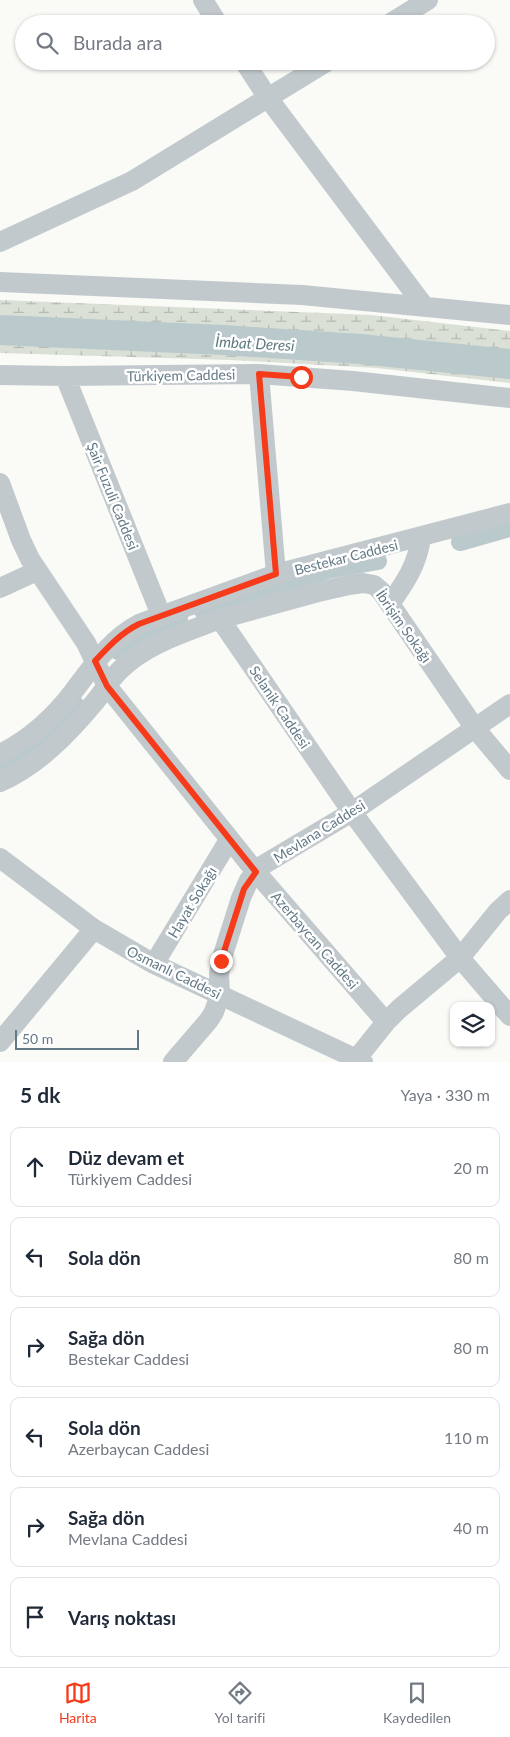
<!DOCTYPE html>
<html lang="tr">
<head>
<meta charset="utf-8">
<style>
  :root { --surface:#fff; --page:#f2f2f3; --text:#1f2937; --muted:#747a83; --line:#e0e1e3; --accent:#f63b1b }
  body { margin:0; font-family:Lato,sans-serif; background:var(--page); color:var(--text) }
  .controls { position:absolute; right:15px; bottom:15px; display:grid; overflow:hidden; border-radius:10px; box-shadow:0 1px 4px #0004 }
  .controls button { width:45px; height:45px; display:grid; place-items:center; padding:0; border:0; border-bottom:1px solid var(--line); background:var(--surface); color:var(--text); font:25px sans-serif }
  .scale { position:absolute; left:15px; bottom:12px; width:124px; box-sizing:border-box; padding-left:5px; border:2px solid #627986; border-top:0; font-size:14px; line-height:18px; white-space:nowrap; color:#627986; -webkit-text-stroke:4px #fff; paint-order:stroke }
  .stop { position:absolute; width:15px; height:15px; margin:-11px; border:4px solid #f63b1b; border-radius:50%; background:#fff }
  .stop.end { background:#f63b1b; border-color:#fff; box-shadow:0 1px 5px #0008 }
  .list { margin:0; padding:0; list-style:none }
  h2 { display:flex; justify-content:space-between; align-items:center; height:65px; margin:0; padding:0 20px; font-size:21px }
  h2 small { font-size:16px; font-weight:400; color:var(--muted) }
  .list li { display:grid; grid-template-columns:32px 1fr auto; gap:15px; align-items:center; box-sizing:border-box; height:80px; margin:0 10px 10px; padding:0 10px; border:1px solid var(--line); border-radius:10px }
  .list b { display:block; font-size:19px; white-space:nowrap }
  .list p { margin:0; font-size:16px; white-space:nowrap; color:var(--muted) }
  .list em { font-size:16px; font-style:normal; color:var(--muted) }
  .icon { flex:none; width:28px; height:28px; fill:none; stroke:currentColor; stroke-width:2; stroke-linecap:round; stroke-linejoin:round }
  .map { position:relative; flex:none; width:510px; height:1062px; overflow:hidden }
  .search { position:absolute; background:var(--surface); box-shadow:0 1px 4px #0004; left:15px; right:15px; top:15px; height:55px; display:flex; align-items:center; gap:12px; box-sizing:border-box; padding:0 18px; border-radius:28px; color:var(--muted); font-size:19px }
  .sheet { height:605px; background:var(--surface) }
  nav { display:flex; justify-content:space-around; align-items:center; box-sizing:border-box; height:70px; border-top:1px solid var(--line); background:var(--surface); font-size:14px; color:var(--muted) }
  nav a { display:grid; justify-items:center; gap:2px }
  nav .on { color:var(--accent) }
  .map>svg:first-child { display:block }
  .wetland { fill:url(#wetland-marsh) }
  .lines { fill:none; stroke-linecap:round; stroke-linejoin:round }
  .canal { stroke:#b9c9cc; stroke-width:18 }
  .river { stroke:#b9c9cc; stroke-width:30 }
  .minor { stroke:#c2c9cc; stroke-width:20 }
  .route { stroke:#f63b1b; stroke-width:6 }
  .labels { text-anchor:middle; dominant-baseline:central; stroke-width:5; stroke-linejoin:round; paint-order:stroke }
  .street-label { font-size:14px; fill:#627986; stroke:#fff }
  .water-label { font-size:15px; font-style:italic; fill:#5d787e; stroke:#fff }
</style>
</head>
<body>
<div class="map">
<svg width="510" height="1062" viewBox="0 0 510 1062">
  <defs>
    <pattern id="wetland-marsh" width="20" height="14" patternUnits="userSpaceOnUse" patternTransform="scale(1.25)"><rect width="20" height="14" fill="#dae0d6"/><path d="M1 5h8M5 5V1M11 12h8M15 12V8" fill="none" stroke="#b4bab3"/></pattern>
  </defs>
  <rect width="100%" height="100%" fill="#fafaf7"/>
  <path class="wetland" d="M0 300 371 315 510 331V383L377 368 231 360 0 353Z"/>
  <g class="lines">
    <path class="canal" d="M460 542 510 528
      M203 611 328 570 378 561
      M118 651 135 638 179 619
      M0 768 24 756 40 745 75 704"/>
    <path class="river" d="M0 330 223 340 360 349 510 364"/>
    <path class="minor" d="M203 0 218 24
      M389 24 428 0
      M244 61 268 98 424 306
      M0 242 132 181 328 61
      M0 282 302 295 510 315
      M259 374 276 574
      M0 375 65 376 259 374 353 381 510 398
      M65 376 161 615
      M0 483 21 540 30 559 86 643 107 686 256 872 386 1022
      M0 588 37 571
      M390 604C406 581 417 565 421 538
      M220 619 318 592 349 585 363 583 374 585 381 591 474 727 510 770
      M0 754C30 739 53 718 73 692 93 666 109 640 139 624L276 574 510 513
      M0 782C37 766 67 735 93 704 102 694 109 681 119 671 145 644 186 632 220 619L352 812 460 958 510 1016
      M0 858 94 929 154 964 363 1062
      M154 964 229 840
      M0 1042 94 929
      M173 1062 209 1020 214 1012 220 994 219 974 221 961 241 898 249 880 263 865 352 812 510 704
      M354 1062 386 1022 399 1009 460 958 498 911 510 900"/>
  </g>
  <g class="lines">
    <path class="route" d="M221 961 244 889 256 872 107 686 95 661C109 646 121 633 139 624L276 574 259 374 301 377"/>
  </g>
  <g class="labels">
    <g class="street-label">
      <text transform="translate(181 375) rotate(-1)">Türkiyem Caddesi</text>
      <text transform="translate(113 496) rotate(68)">Şair Fuzuli Caddesi</text>
      <text transform="translate(346 557) rotate(-14)">Bestekar Caddesi</text>
      <text transform="translate(404 626) rotate(55)">İbrişim Sokağı</text>
      <text transform="translate(280 707) rotate(56)">Selanik Caddesi</text>
      <text transform="translate(319 831) rotate(-32)">Mevlana Caddesi</text>
      <text transform="translate(192 902) rotate(-59)">Hayat Sokağı</text>
      <text transform="translate(315 940) rotate(49)">Azerbaycan Caddesi</text>
      <text transform="translate(174 972) rotate(26)">Osmanlı Caddesi</text>
    </g>
    <g class="water-label">
      <text transform="translate(255 343) rotate(3)">İmbat Deresi</text>
    </g>
  </g>
</svg>
<div class="controls">
<button><svg class="icon" aria-label="layers" viewBox="0 0 24 24"><path d="M12 4l9 5-9 5-9-5zM3 14l9 5 9-5"/></svg></button>
</div>
<div class="scale">50 m</div>
<div class="stop" style="left:301px;top:377px"></div>
<div class="stop end" style="left:221px;top:961px"></div>
<div class="search"><svg class="icon" aria-label="search" viewBox="0 0 24 24"><circle cx="10" cy="10" r="6"/><path d="M15 15l6 6"/></svg>Burada ara</div>
</div>
<section class="sheet">
<h2>5 dk<small>Yaya · 330 m</small></h2>
<ul class="list">
<li><svg class="icon" aria-label="ahead" viewBox="0 0 24 24"><path d="M12 20V5M6 11l6-6 6 6"/></svg><div><b>Düz devam et</b><p>Türkiyem Caddesi</p></div><em>20 m</em></li>
<li><svg class="icon" aria-label="left" viewBox="0 0 24 24"><path d="M17 20v-9H6M10 6l-5 5 5 5"/></svg><div><b>Sola dön</b></div><em>80 m</em></li>
<li><svg class="icon" aria-label="right" viewBox="0 0 24 24"><path d="M7 20v-9h11M14 6l5 5-5 5"/></svg><div><b>Sağa dön</b><p>Bestekar Caddesi</p></div><em>80 m</em></li>
<li><svg class="icon" aria-label="left" viewBox="0 0 24 24"><path d="M17 20v-9H6M10 6l-5 5 5 5"/></svg><div><b>Sola dön</b><p>Azerbaycan Caddesi</p></div><em>110 m</em></li>
<li><svg class="icon" aria-label="right" viewBox="0 0 24 24"><path d="M7 20v-9h11M14 6l5 5-5 5"/></svg><div><b>Sağa dön</b><p>Mevlana Caddesi</p></div><em>40 m</em></li>
<li><svg class="icon" aria-label="arrive" viewBox="0 0 24 24"><path d="M6 21V4h12l-3 4 3 4H6"/></svg><div><b>Varış noktası</b></div></li>
</ul>
</section>
<nav>
<a class="on"><svg class="icon" aria-label="map" viewBox="0 0 24 24"><path d="M3 6l6-2 6 2 6-2v14l-6 2-6-2-6 2zM9 4v14M15 6v14"/></svg>Harita</a>
<a><svg class="icon" aria-label="directions" viewBox="0 0 24 24"><path d="M12 3l9 9-9 9-9-9zM9 14v-3h6M13 9l2 2-2 2"/></svg>Yol tarifi</a>
<a><svg class="icon" aria-label="saved" viewBox="0 0 24 24"><path d="M7 4h10v16l-5-4-5 4z"/></svg>Kaydedilen</a>
</nav>
</body>
</html>
